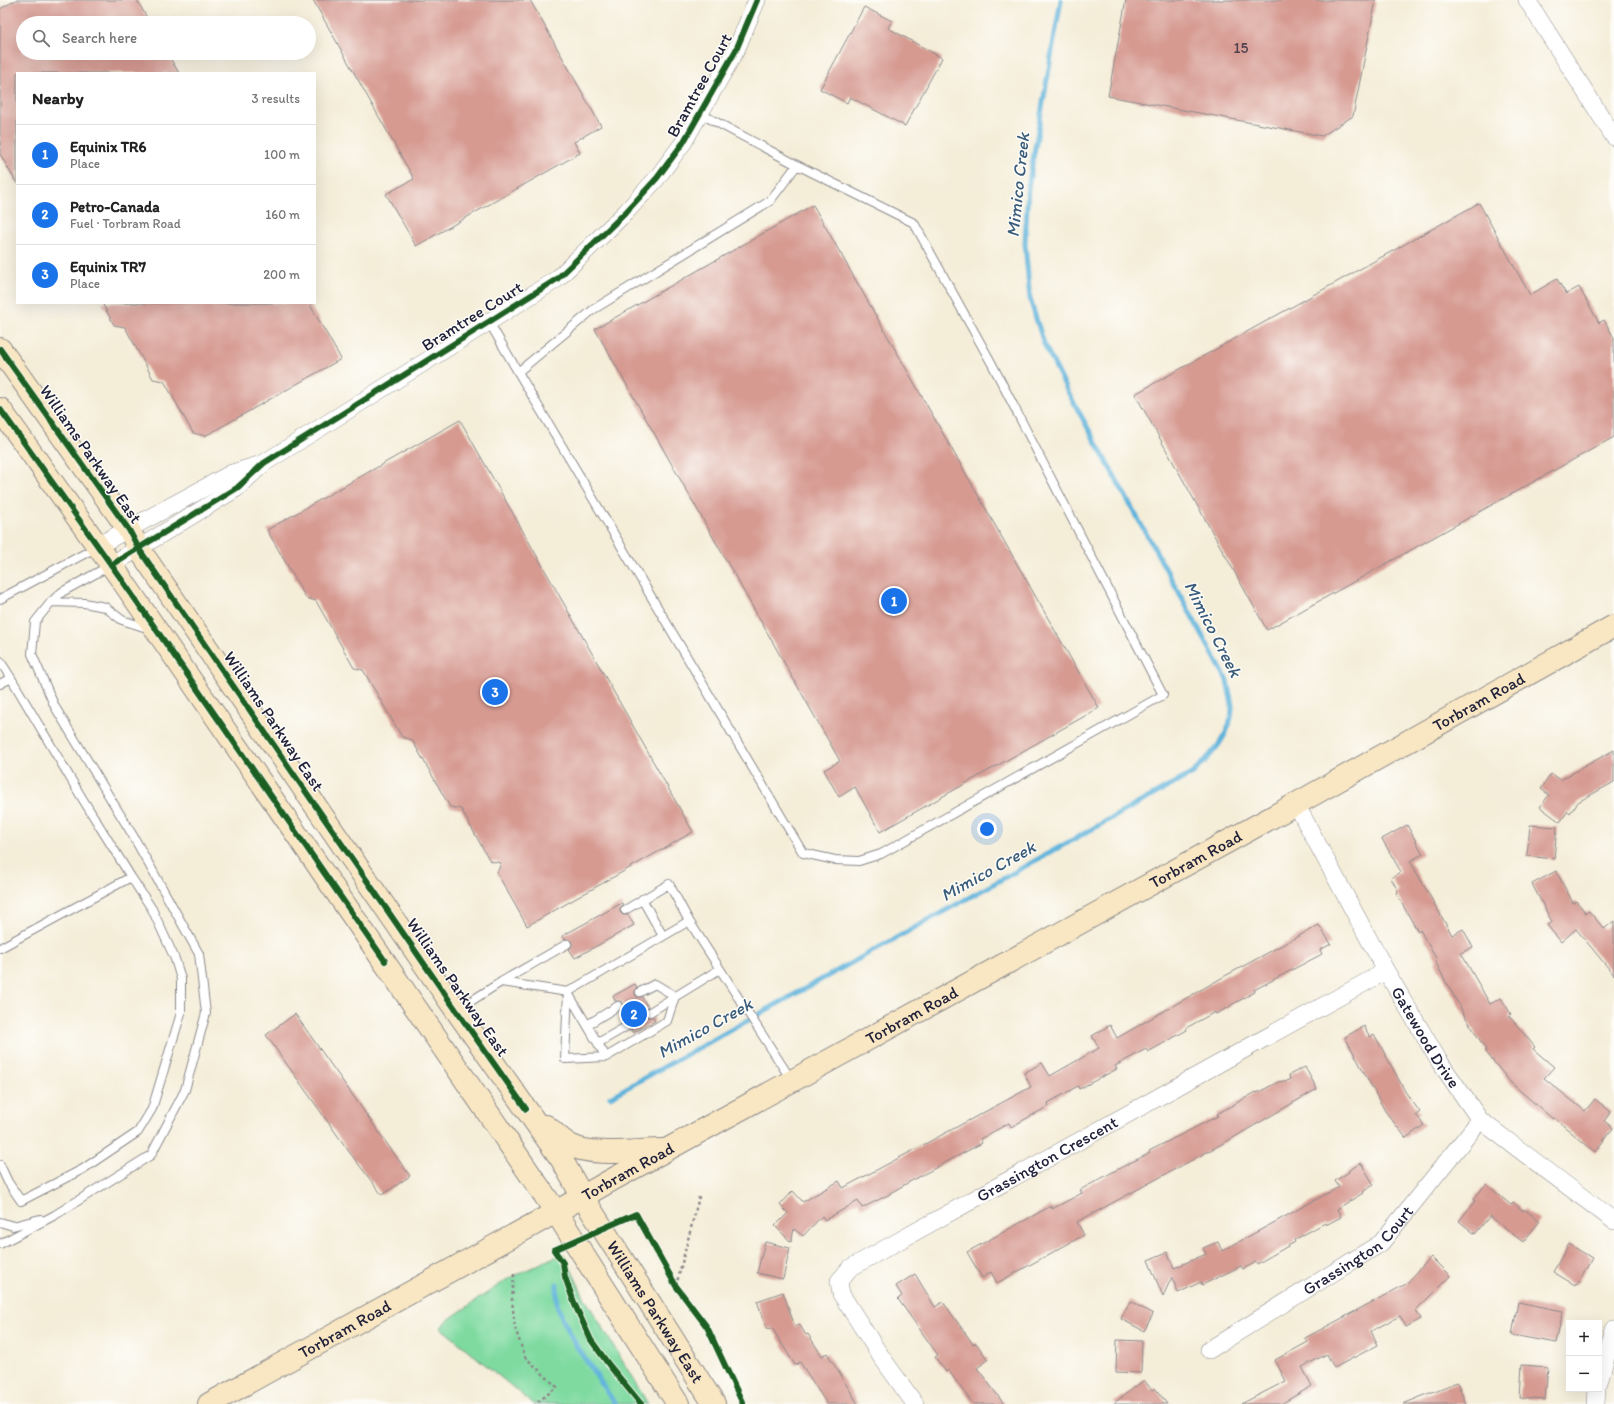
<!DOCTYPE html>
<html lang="en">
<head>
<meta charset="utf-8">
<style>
  :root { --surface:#fff; --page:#f2f2f2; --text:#222; --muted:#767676; --line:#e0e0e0; --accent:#1a73e8 }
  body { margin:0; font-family:Itim,sans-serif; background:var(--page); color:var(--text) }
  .controls { position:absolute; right:12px; bottom:12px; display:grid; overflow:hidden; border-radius:0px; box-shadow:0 4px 16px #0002 }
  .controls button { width:36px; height:36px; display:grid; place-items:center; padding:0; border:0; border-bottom:1px solid var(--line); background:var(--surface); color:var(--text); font:20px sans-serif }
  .you { position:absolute; left:987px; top:829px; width:14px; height:14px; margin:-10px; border:3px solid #fff; border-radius:50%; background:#1a73e8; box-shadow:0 0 0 6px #1a73e833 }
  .badge { display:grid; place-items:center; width:26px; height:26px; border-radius:50%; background:var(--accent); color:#fff; font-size:13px; font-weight:700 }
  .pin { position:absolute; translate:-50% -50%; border:2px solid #fff; box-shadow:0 1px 4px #0006 }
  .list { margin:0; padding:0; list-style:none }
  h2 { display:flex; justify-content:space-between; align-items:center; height:52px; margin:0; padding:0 16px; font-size:17px }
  h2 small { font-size:13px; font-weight:400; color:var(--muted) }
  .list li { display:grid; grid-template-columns:26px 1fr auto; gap:12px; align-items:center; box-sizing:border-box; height:60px; padding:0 16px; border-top:1px solid var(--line) }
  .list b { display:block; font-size:15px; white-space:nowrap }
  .list p { margin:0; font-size:13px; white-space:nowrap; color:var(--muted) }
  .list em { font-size:13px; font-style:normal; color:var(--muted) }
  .icon { flex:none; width:22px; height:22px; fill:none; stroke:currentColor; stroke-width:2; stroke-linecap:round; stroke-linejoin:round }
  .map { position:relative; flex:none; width:1614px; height:1404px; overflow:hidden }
  .search { position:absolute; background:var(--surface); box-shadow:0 4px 16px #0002; left:16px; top:16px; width:300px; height:44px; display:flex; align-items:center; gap:10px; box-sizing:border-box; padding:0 14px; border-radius:22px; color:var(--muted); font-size:15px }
  .panel { position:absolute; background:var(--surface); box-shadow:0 4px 16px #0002; left:16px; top:72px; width:300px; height:232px; border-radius:0px }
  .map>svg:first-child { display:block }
  .green { fill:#7fdaa0; stroke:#507e6e }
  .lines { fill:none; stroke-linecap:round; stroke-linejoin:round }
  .stream { stroke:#5eb3db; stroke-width:5 }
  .building { fill:#d69a91 }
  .service-casing { stroke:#8b888a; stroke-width:10 }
  .minor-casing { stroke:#8b888a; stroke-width:18 }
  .secondary-casing { stroke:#8b888a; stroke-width:24 }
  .path { stroke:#8b888a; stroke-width:2.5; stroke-dasharray:3 3; stroke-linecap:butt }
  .service { stroke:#fff; stroke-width:8 }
  .minor { stroke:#fff; stroke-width:17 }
  .secondary { stroke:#f9e7c3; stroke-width:22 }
  .cycleway-casing { stroke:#fdfcf7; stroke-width:8 }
  .cycleway { stroke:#1b5e20; stroke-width:6 }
  .labels { text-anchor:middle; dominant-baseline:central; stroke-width:3; stroke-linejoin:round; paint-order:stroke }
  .number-label { font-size:15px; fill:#4f4050 }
  .street-label { font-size:17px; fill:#22223b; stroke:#fdfcf7 }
  .water-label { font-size:18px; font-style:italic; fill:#3a5c7b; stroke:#fdfcf7 }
</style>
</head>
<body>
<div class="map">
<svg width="1614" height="1404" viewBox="0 0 1614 1404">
  <rect width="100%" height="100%" fill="#fdfcf7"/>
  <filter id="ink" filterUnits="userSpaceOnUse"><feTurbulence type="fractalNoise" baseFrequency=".025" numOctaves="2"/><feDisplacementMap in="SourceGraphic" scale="8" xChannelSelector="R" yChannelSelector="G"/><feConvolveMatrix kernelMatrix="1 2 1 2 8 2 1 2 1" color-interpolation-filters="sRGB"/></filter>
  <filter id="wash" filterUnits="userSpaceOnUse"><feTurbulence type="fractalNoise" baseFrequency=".012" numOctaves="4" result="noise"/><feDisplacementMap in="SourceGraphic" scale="16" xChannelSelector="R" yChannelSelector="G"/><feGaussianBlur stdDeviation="0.9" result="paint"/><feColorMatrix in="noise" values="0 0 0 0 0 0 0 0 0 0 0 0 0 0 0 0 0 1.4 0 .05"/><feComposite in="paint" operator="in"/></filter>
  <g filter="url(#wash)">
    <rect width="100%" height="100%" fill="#f4edd8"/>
    <path class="green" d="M564 1254 583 1295 648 1404H533L441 1328 445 1322 506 1280 552 1258Z"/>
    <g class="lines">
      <path class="stream" d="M610 1097 1193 773C1211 755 1232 735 1232 708 1232 699 1228 689 1227 680L1068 392 1044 344 1030 299 1025 243 1028 188 1061 0
        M557 1284V1305L563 1320 576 1345 615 1404"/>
    </g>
    <g id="blocks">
      <path class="building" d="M16 0H137L150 23H23V53H167L179 73H17V184L0 154V9Z
        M313 0H530L601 126 574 142 580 153 416 246 386 194 414 179Z
        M1126 0H1376L1353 116 1322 136 1108 96Z
        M864 7 892 21 888 28 942 58 905 126 850 97 847 103 820 89Z
        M1479 203 1530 295 1557 279 1566 294 1579 287 1599 323 1604 320 1614 338V437L1267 630 1135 394Z
        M813 205 1099 708 880 832 855 787 839 797 824 770 840 761 595 329Z
        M102 303H309L341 359 205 436 193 433 164 381 153 379 125 327 114 325Z
        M460 420 693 832 527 926 497 873 501 863 490 861 461 809 450 807 412 740 402 737 363 670 354 668 316 601 306 598 267 530Z
        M1614 750V782L1578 802 1570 813 1568 811 1560 822 1540 807 1549 795 1541 789 1551 774 1560 780Z
        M1407 825 1423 854 1410 861 1452 935 1463 929 1473 947 1461 953 1490 1004 1501 998 1511 1014 1509 1016 1535 1047 1533 1049 1554 1067 1544 1078 1585 1111 1595 1099 1611 1112 1604 1121 1613 1128 1595 1152 1554 1118 1553 1119 1511 1083 1485 1051 1486 1050 1466 1018 1446 982 1435 961 1437 960 1420 930 1418 932 1396 893 1398 891 1391 878 1401 872 1382 839Z
        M1530 825 1557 827 1554 859 1527 856Z
        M1556 871 1573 903 1576 901 1586 913 1589 911 1604 929 1614 921V975L1576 929 1561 942 1547 925 1552 922 1532 884Z
        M622 903 623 905 620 908V912L623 915H628L634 925 575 958 569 949 572 946V942L567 939H564L562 936Z
        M1319 925 1331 944 1320 950 1322 954 1254 990 1255 992 1231 1005V1006L1216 1014 1215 1012 1186 1028 1187 1030 1148 1052 1146 1049 1115 1066 1117 1069 1079 1089 1078 1086 1048 1103 1049 1106 1011 1127 1009 1123 980 1139 982 1143 913 1180 890 1193V1194L862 1208 858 1201 825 1220 822 1216 803 1236 794 1229 791 1242 775 1226 788 1213 780 1205 793 1191 803 1202 839 1181 843 1188 1031 1087 1024 1073 1042 1063 1050 1076 1099 1048 1092 1036 1110 1025 1117 1038 1225 976Z
        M635 984 637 988 635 991V995L637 997H642L648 1007 645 1010V1015L648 1017H653L655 1021 633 1033 631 1030 634 1027V1023L631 1020H626L621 1011 623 1008V1003L620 1001H615L613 996Z
        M295 1014 410 1176 382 1195 350 1153 266 1035Z
        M1364 1026 1370 1037 1374 1034 1406 1093 1420 1112 1416 1115 1424 1125 1406 1138 1385 1111 1345 1037Z
        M1305 1067 1317 1089 1231 1139 1077 1222 1084 1235 997 1283 991 1272 982 1278 967 1252 1051 1206 1052 1209 1082 1193 1080 1190 1120 1168 1150 1153 1149 1151 1206 1122 1218 1116 1217 1114 1256 1092 1257 1093 1278 1082 1290 1080 1289 1075Z
        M1361 1163 1374 1185 1362 1192 1363 1193 1337 1209 1341 1217 1326 1225 1325 1223 1294 1240 1295 1242 1257 1264 1256 1262 1243 1269 1241 1266 1202 1285 1201 1282 1178 1293 1172 1277 1163 1296 1148 1260 1167 1252 1174 1268 1206 1254 1203 1248 1218 1242 1222 1251 1339 1187 1335 1181 1349 1172 1348 1171Z
        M1486 1184 1511 1205 1513 1202 1523 1211 1524 1209 1540 1221 1523 1242 1490 1216 1475 1234 1459 1221 1475 1201 1474 1199Z
        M765 1242 790 1248 783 1279 757 1273Z
        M1569 1244 1592 1258 1578 1284 1576 1283 1575 1285 1553 1272Z
        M1431 1257 1450 1276 1416 1310 1421 1319 1406 1327 1400 1316 1371 1331 1378 1345 1334 1368 1327 1354 1302 1367 1312 1386 1281 1404H1241L1286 1381 1275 1360 1308 1342 1305 1338 1406 1284Z
        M915 1274 935 1307 943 1302 973 1344 976 1343 988 1360 977 1368 1004 1404H973L948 1370 946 1372 935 1357 938 1355 898 1299 902 1296 896 1286Z
        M783 1292 795 1327 799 1324 806 1335 808 1334 822 1356 827 1353 858 1404H827L800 1362 795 1365 772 1328 767 1329 757 1301Z
        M1130 1301 1153 1314 1144 1331 1121 1319Z
        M1518 1302 1563 1311 1556 1343 1512 1335Z
        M1117 1340 1142 1341 1141 1373 1116 1372Z
        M1522 1365 1548 1367 1545 1400 1520 1398Z
        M1144 1380 1152 1390 1155 1388 1167 1404H1113Z
        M1457 1382 1466 1404H1403Z"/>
    </g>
  </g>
  <g filter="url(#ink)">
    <use href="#blocks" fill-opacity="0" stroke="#8b888a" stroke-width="1"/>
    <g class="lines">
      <defs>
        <path id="service" d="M701 114 797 165
          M489 322 518 372 803 853 835 860 859 861 881 854 1163 695 992 364 914 223 797 165 770 201 594 309 518 372
          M0 599 97 547
          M51 602 84 603 105 607 122 620 150 629
          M0 661 11 678
          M0 684 11 678 82 798 131 877 0 948
          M642 899 663 936
          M625 910 669 884 689 921
          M501 982 567 944
          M568 992 565 1059 606 1057 667 1021 675 996 655 984 640 992
          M568 993 606 1057
          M457 1010 501 982 568 992 689 921 792 1081
          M650 1012 720 969
          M587 1025 618 1006
          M598 1043 629 1025
          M0 1165 8 1182 21 1201 83 1169 138 1132 152 1109 181 1013V979L175 959 152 909 131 877
          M0 1222 13 1226 40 1219
          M0 1244 55 1215 151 1155 185 1090 206 1013 199 954 132 834 55 707 32 654 35 622 51 602 62 592 111 565"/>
        <g id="minor">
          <path d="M1527 0 1614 137"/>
          <path d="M97 546 232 473 258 465"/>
          <path d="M111 565 237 488 264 463 557 279 626 212 657 178 683 143 736 50 757 0"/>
          <path id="s1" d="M1296 804 1386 971 1439 1061 1480 1120 1614 1221"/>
          <path id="s2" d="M1209 1350 1381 1243 1480 1120"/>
          <path d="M1599 1383 1614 1329"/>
          <path id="s3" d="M915 1404 880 1355 841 1294 839 1281 850 1268 1386 971"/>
          <path d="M1596 1404 1597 1389"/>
        </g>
        <g id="secondary">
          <path id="s4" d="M0 349 129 530 139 549 449 1000 562 1160 582 1196 714 1404"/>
          <path d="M0 409 122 580 556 1212 678 1404"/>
          <path d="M546 1126C554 1132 561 1140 570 1145 591 1157 637 1150 662 1150"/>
          <path id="s5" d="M209 1404 556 1212 608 1182 1296 804 1614 626"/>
        </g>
      </defs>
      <use href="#service" class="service-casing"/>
      <use href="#minor" class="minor-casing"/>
      <use href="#secondary" class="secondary-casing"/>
      <path class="path" d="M514 1274 512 1300 515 1328 525 1357 557 1387 535 1404
        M676 1286 699 1197"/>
      <use href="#service" class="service"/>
      <use href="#minor" class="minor"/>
      <use href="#secondary" class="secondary"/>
      <defs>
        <path id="cycleway" d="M0 349 129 530 139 549 449 1000 526 1109
          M0 409 122 580 385 961
          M111 565 237 488 264 463 557 279 626 212 657 178 683 143 736 50 757 0
          M641 1404 609 1365 591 1340 575 1305 565 1277 563 1263 554 1250 636 1214 676 1286 707 1327 743 1404"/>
      </defs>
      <use href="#cycleway" class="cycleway-casing"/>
      <use href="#cycleway" class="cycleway"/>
    </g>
  </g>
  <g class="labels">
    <g class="number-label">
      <text x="1241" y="48">15</text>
    </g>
    <g class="street-label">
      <text transform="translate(699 85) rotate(-61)">Bramtree Court</text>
      <text transform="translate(472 316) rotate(-32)">Bramtree Court</text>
      <text transform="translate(91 454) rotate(55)">Williams Parkway East</text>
      <text stroke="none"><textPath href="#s5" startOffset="1451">Torbram Road</textPath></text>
      <text transform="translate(274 721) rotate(56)">Williams Parkway East</text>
      <text stroke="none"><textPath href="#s5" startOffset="1127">Torbram Road</textPath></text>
      <text transform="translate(458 987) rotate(55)">Williams Parkway East</text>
      <text stroke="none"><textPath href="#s5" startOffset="803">Torbram Road</textPath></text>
      <text stroke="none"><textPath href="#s1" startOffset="267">Gatewood Drive</textPath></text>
      <text stroke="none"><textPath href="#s3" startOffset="388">Grassington Crescent</textPath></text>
      <text stroke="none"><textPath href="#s5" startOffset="479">Torbram Road</textPath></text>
      <text stroke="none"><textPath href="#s2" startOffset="180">Grassington Court</textPath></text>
      <text stroke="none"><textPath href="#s4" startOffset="1165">Williams Parkway East</textPath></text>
      <text stroke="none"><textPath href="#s5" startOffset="155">Torbram Road</textPath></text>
    </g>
    <g class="water-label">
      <text transform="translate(1018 185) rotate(-84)">Mimico Creek</text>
      <text transform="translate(1213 629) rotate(63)">Mimico Creek</text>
      <text transform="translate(988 871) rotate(-29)">Mimico Creek</text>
      <text transform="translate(705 1028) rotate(-29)">Mimico Creek</text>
    </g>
  </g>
</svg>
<div class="controls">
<button>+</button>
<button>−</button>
</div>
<div class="you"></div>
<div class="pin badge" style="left:894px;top:601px">1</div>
<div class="pin badge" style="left:634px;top:1014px">2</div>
<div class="pin badge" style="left:495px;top:692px">3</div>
<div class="search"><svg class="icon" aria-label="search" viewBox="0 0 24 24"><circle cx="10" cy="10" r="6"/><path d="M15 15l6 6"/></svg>Search here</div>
<section class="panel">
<h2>Nearby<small>3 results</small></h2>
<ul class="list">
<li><span class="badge">1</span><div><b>Equinix TR6</b><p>Place</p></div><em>100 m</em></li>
<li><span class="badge">2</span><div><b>Petro-Canada</b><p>Fuel · Torbram Road</p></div><em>160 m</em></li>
<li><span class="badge">3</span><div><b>Equinix TR7</b><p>Place</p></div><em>200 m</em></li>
</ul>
</section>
</div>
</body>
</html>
